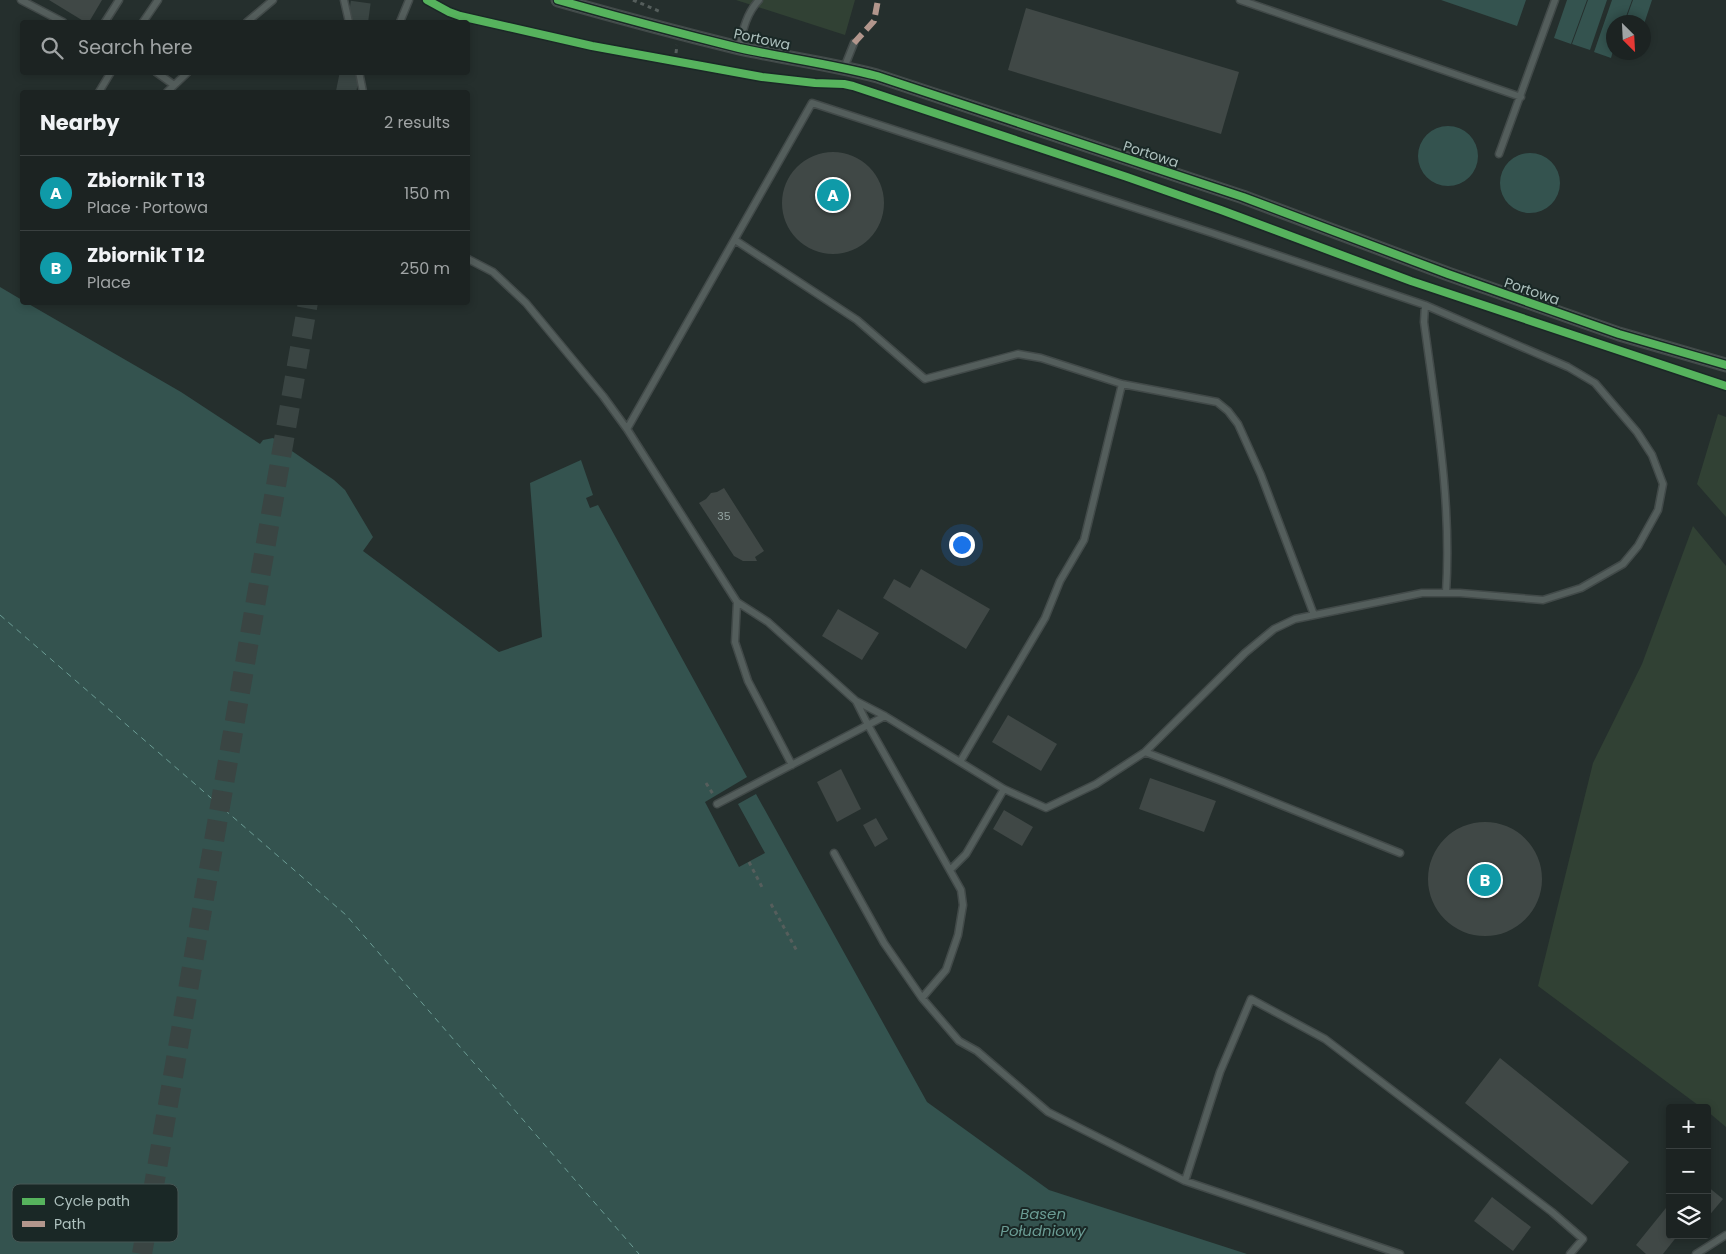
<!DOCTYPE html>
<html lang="en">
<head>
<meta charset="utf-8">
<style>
  :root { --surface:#1c2322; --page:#292f2f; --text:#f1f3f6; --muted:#a0a4a5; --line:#3a4040; --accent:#7e8e8b }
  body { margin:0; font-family:Poppins,sans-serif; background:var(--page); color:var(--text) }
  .controls { position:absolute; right:15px; bottom:15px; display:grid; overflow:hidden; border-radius:5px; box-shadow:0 2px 8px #0003 }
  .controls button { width:45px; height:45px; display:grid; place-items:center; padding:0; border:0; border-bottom:1px solid var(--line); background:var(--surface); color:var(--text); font:25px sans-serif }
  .compass { position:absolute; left:1606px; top:15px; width:45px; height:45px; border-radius:50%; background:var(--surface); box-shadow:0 2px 8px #0003; rotate:156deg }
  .you { position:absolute; left:961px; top:544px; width:18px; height:18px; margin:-12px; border:4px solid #fff; border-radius:50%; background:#1a73e8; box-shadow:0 0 0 8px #1a73e833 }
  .badge { display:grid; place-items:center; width:32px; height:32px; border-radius:50%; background:var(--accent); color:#fff; font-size:16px; font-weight:700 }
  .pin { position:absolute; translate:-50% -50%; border:2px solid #fff; box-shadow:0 1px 5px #0006 }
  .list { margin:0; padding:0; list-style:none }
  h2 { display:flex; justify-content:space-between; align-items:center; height:65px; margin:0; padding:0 20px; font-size:21px }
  h2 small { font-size:16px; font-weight:400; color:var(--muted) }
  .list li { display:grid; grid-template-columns:32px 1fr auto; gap:15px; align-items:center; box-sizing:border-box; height:75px; padding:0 20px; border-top:1px solid var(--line) }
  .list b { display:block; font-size:19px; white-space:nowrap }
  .list p { margin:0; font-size:16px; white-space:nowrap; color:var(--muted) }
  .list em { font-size:16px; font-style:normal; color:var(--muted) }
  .icon { flex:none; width:28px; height:28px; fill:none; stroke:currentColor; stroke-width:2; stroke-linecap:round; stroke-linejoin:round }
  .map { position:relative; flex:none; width:1726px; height:1254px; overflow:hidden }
  .search { position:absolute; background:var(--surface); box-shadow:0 2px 8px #0003; left:20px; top:20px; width:450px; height:55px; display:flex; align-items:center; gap:12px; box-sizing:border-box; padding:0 18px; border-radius:5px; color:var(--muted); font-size:19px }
  .panel { position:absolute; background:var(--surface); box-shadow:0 2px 8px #0003; left:20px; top:90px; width:450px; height:215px; border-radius:5px }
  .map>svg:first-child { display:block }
  .green { fill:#314134 }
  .water { fill:#34534f }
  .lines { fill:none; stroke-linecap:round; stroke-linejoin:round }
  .ferry { stroke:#6b9c94; stroke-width:1; stroke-dasharray:6 5; stroke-linecap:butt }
  .building { fill:#404846 }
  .primary-tunnel { stroke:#3a4543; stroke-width:20; stroke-dasharray:20 10; stroke-linecap:butt }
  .service-casing { stroke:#424a49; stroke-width:9 }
  .minor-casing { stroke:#424a49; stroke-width:15 }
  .path { stroke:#555e5c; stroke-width:3; stroke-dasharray:4 4; stroke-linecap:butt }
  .service { stroke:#545e5c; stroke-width:6 }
  .minor { stroke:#545e5c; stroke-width:12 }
  .quiet { stroke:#b2968c; stroke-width:6; stroke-dasharray:12 6; stroke-linecap:butt }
  .cycleway-casing { stroke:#1a2826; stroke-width:11 }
  .cycleway { stroke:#56b35d; stroke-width:8 }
  .labels { text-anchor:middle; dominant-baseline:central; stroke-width:4; stroke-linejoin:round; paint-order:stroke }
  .number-label { font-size:11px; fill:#92a3a0 }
  .street-label { font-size:14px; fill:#aec1be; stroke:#1a2826 }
  .water-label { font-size:15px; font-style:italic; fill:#6b9c94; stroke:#1a2826 }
  .key { fill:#1a2826; stroke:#465654; stroke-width:1 }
  .key-label { font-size:14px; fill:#aec1be }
</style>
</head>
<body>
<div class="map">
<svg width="1726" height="1254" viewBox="0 0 1726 1254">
  <rect width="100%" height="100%" fill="#252f2d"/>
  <path class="green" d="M736 0H855L845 35Z
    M1718 414 1726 417V517L1697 484Z
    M1693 526 1726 566V1127L1707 1111V1108H1702L1538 986 1593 763 1642 664Z"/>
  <path class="water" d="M1441 0H1526L1517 26Z
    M1567 0H1587L1571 44 1554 38Z
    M1588 0H1607L1590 50 1572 44Z
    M1612 0H1632L1624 22H1614L1613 51 1611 58 1594 52Z
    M1633 0H1652L1644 24V22H1625Z
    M1418 156a30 30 0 1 1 60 0a30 30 0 1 1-60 0Z
    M1500 183a30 30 0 1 1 60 0a30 30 0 1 1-60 0Z
    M0 287 22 300V302L27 303 181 392 260 444 263 440 273 438 334 480 345 490 373 537 363 551 499 652 542 637 530 483 581 460 593 495 586 498 590 508 598 505 747 777 705 802 739 867 765 853 738 804 756 794 927 1102 1049 1190 1247 1254H0Z"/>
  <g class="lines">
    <path class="ferry" d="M0 615 346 915 639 1254"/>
  </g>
  <path class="building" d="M49 0H102L89 22H85Z
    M1026 8 1239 72 1221 134 1008 70Z
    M782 203a51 51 0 1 1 102 0a51 51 0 1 1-102 0Z
    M724 488 764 551 755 557 757 561H743L734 556 699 503 706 499 711 493 717 492Z
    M921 569 990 609 966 649 883 598 894 579 910 588Z
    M838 609 879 633 862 660 822 636Z
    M1008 715 1057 744 1041 771 992 742Z
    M841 769 861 809 837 822 817 782Z
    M1150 778 1216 801 1204 832 1139 809Z
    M1004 810 1033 827 1022 846 993 829Z
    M876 818 888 839 875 847 863 825Z
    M1428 879a57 57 0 1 1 114 0a57 57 0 1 1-114 0Z
    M1500 1058 1629 1162 1592 1205 1465 1103Z
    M1707 1186 1723 1199 1707 1218Z
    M1492 1197 1531 1227 1513 1251 1474 1221Z
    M1670 1203V1235H1678L1663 1254H1646L1636 1245Z"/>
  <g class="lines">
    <path class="primary-tunnel" d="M358 22 361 0
      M346 92 350 72
      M142 1254 308 302"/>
    <defs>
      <path id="service" d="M21 0 63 22
        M344 0 349 22
        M1240 0 1521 97
        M105 22 119 0
        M143 22 158 0
        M247 22 273 0
        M400 22 409 0
        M739 48C743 30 746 14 759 0
        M844 68 854 43
        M156 72 174 85
        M359 72 363 92
        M99 92 111 72
        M167 92 188 72
        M1499 154 1555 0
        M735 240 857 320 925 379 1018 354 1041 358 1122 384 1217 402 1228 411 1238 424 1261 475 1314 615
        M468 259 493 272 526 303 603 396 627 429 737 602 735 642 748 681 792 765
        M1425 305 1424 322C1436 412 1452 502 1446 593
        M627 429 812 103 1212 233 1425 305 1568 367 1595 383 1637 432 1652 455 1663 484 1658 510 1638 546 1623 564 1581 588 1543 600 1460 593H1422L1295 619 1274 629 1245 653 1145 752
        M737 602 768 622 856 701 868 725 961 890 963 905 958 935 946 970 922 998
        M856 701 885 716 1004 789 1046 808 1096 784 1145 752 1224 782 1400 853
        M960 762 1045 618 1060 581 1084 540 1122 384
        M717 804 885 716
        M834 853 884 943 922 998 959 1041 977 1051 1048 1112 1185 1181 1400 1254
        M950 870 966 854 1004 789
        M1185 1181 1220 1072 1251 999 1325 1039 1552 1212 1583 1239 1570 1254
        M1696 1254 1726 1235"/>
      <path id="minor" d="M558 0C618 17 678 33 739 48 785 58 831 64 877 76L1243 197 1448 274 1619 334 1726 365"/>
    </defs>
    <use href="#service" class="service-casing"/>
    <use href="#minor" class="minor-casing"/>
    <path class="path" d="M633 0 661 12
      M675 61 677 45
      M762 77 763 71
      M706 783 713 794
      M749 862 763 889
      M771 904 798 953"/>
    <use href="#service" class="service"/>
    <use href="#minor" class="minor"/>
    <path class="quiet" d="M854 43 874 21 878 0"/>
    <defs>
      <path id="cycleway" d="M427 0 449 12 460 16 592 46 762 77 815 83 844 84 853 86 1127 177 1221 210 1411 281 1726 386
        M558 0C618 17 678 33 739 48 785 58 831 64 877 76L1243 197 1448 274 1619 334 1726 365"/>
    </defs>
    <use href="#cycleway" class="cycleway-casing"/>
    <use href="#cycleway" class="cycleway"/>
  </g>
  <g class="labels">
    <g class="number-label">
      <text x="724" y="516">35</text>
    </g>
    <g class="street-label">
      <text transform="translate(762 39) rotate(12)">Portowa</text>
      <text transform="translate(1151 154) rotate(18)">Portowa</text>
      <text transform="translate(1532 291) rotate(19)">Portowa</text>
    </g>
    <g class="water-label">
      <text x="1043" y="1213">Basen<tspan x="1043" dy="17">Południowy</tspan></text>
    </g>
  </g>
  <rect x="12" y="1184" width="166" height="58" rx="8" class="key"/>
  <rect x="22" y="1198" width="23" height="7" fill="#56b35d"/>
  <rect x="22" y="1221" width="23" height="6" fill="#b2968c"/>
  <g class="key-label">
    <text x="54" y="1206">Cycle path</text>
    <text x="54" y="1229">Path</text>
  </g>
</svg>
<div class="controls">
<button>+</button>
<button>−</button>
<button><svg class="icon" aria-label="layers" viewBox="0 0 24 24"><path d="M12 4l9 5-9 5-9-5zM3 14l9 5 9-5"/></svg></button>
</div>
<svg class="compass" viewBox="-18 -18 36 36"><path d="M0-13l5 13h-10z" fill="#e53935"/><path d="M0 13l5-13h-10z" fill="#a0a4a5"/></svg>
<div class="you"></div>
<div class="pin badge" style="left:833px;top:195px;background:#0f9aa8">A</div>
<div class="pin badge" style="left:1485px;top:880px;background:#0f9aa8">B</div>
<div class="search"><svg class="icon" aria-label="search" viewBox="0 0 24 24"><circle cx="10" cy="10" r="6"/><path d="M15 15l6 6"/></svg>Search here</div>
<section class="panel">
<h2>Nearby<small>2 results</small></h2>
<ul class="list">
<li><span class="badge" style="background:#0f9aa8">A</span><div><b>Zbiornik T 13</b><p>Place · Portowa</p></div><em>150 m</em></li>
<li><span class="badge" style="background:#0f9aa8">B</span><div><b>Zbiornik T 12</b><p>Place</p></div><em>250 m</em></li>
</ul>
</section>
</div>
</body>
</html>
